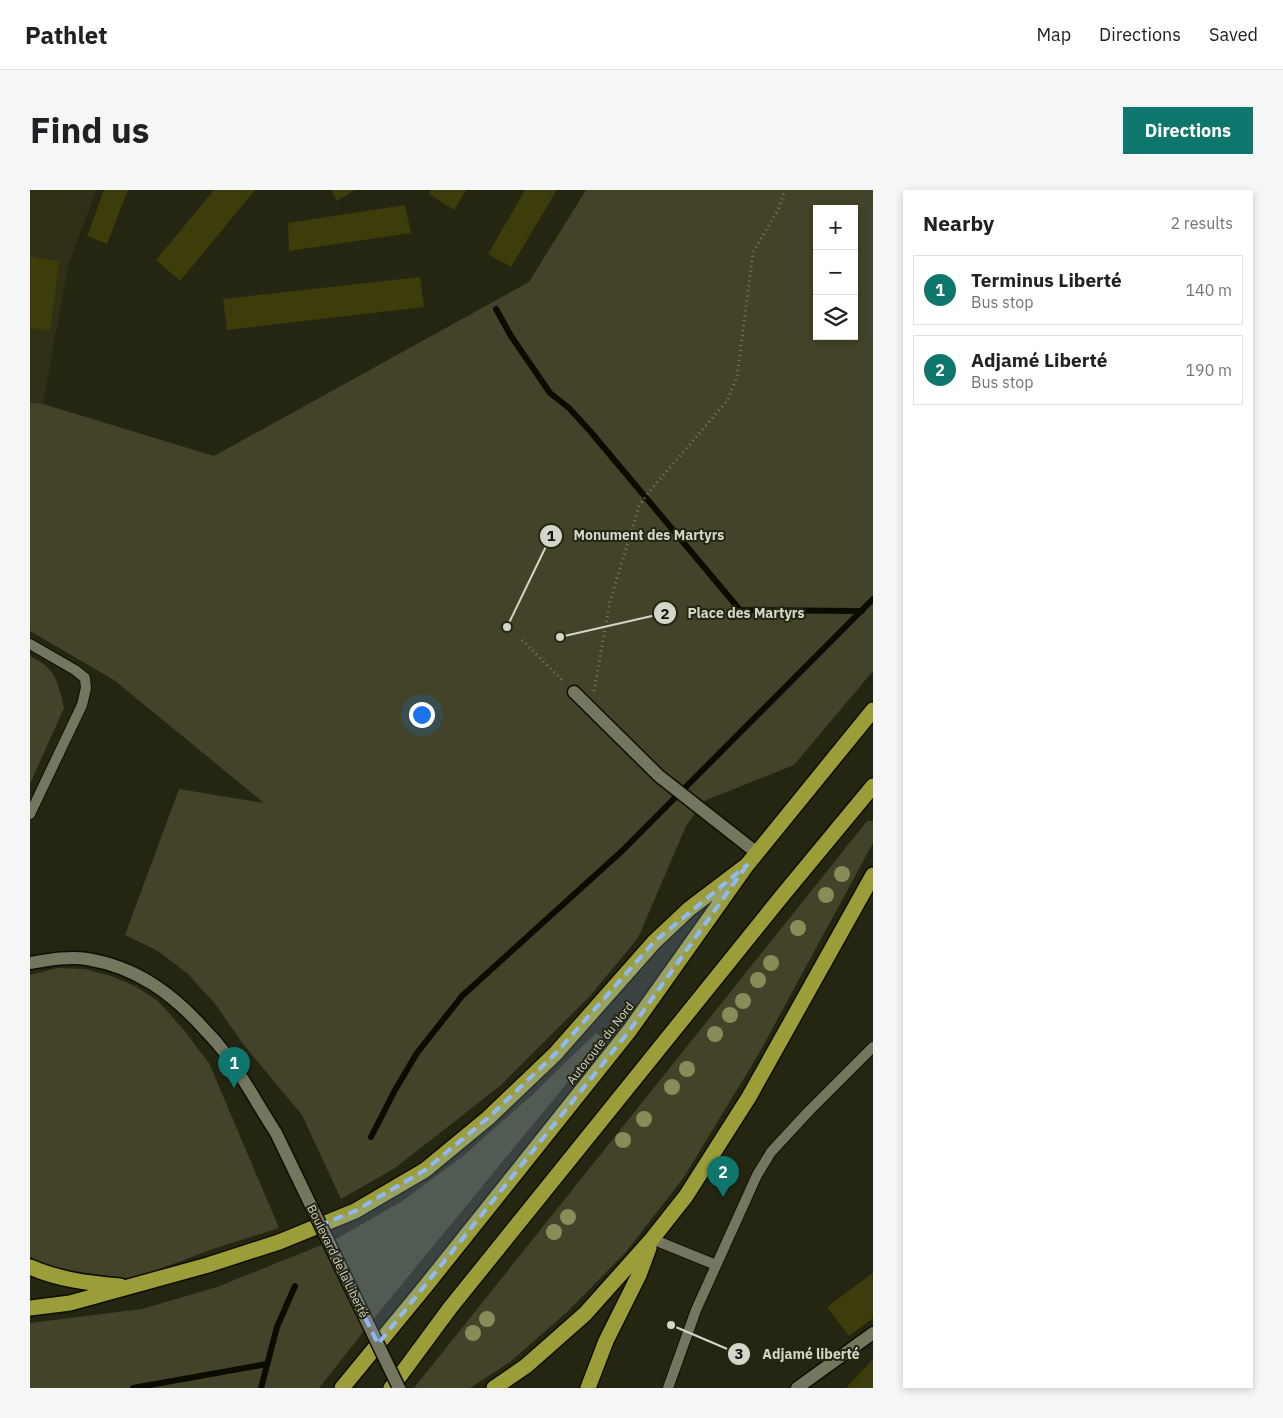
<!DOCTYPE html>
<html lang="en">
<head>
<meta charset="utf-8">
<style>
  :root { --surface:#fff; --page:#f6f6f6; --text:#202124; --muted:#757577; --line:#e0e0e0; --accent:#0f766e }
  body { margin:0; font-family:"IBM Plex Sans",sans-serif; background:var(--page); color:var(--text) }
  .controls { position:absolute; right:15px; top:15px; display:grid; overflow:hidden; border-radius:0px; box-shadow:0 2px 8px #0003 }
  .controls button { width:45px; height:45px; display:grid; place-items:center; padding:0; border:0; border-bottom:1px solid var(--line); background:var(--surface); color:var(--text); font:25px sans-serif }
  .you { position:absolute; left:391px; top:524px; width:18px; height:18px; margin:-12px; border:4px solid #fff; border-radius:50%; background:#1a73e8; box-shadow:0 0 0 8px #1a73e833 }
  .badge { display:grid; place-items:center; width:32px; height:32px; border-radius:50%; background:var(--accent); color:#fff; font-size:16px; font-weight:700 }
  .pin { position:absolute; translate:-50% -41px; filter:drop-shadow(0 1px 2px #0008) }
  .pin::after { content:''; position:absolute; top:26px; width:18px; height:15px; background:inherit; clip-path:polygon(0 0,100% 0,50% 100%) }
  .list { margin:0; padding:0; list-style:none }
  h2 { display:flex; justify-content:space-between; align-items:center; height:65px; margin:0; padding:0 20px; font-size:21px }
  h2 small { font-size:16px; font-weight:400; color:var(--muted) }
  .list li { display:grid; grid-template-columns:32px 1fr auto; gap:15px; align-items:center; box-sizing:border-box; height:70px; margin:0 10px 10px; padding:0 10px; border:1px solid var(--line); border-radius:0px }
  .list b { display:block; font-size:19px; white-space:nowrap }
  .list p { margin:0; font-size:16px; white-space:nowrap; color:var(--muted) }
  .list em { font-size:16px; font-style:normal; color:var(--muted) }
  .icon { flex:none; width:28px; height:28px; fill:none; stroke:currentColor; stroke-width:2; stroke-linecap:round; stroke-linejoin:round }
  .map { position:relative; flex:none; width:843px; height:1198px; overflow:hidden; border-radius:0px }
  header { display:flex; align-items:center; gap:30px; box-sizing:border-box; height:70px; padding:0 25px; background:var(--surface); border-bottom:1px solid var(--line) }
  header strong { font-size:24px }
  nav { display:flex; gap:28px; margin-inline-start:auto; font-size:18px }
  .intro { display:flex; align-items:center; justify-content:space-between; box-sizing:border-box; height:120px; padding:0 30px }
  h1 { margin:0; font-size:35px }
  .button { padding:12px 22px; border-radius:0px; background:var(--accent); color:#fff; font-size:18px; font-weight:700 }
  main { display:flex; gap:30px; padding:0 30px }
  aside { flex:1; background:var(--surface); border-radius:0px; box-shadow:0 2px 8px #0003 }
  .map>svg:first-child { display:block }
  .built { fill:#2f3015 }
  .green { fill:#424328; fill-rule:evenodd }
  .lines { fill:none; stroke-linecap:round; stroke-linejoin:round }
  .stream { stroke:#0b0b00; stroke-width:6 }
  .building { fill:#3c3d0b }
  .service-casing { stroke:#0e0e00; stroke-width:12 }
  .pedestrian-casing { stroke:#0e0e00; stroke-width:15 }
  .minor-casing { stroke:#0e0e00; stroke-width:15 }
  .tertiary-casing { stroke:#0e0e00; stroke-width:15 }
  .motorway-casing { stroke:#0e0e00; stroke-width:18 }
  .path { stroke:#7a7b6b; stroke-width:3; stroke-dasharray:1 4; stroke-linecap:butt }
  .service { stroke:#757660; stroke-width:10 }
  .pedestrian { stroke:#757660; stroke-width:12 }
  .minor { stroke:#757660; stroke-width:12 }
  .tertiary { stroke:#757660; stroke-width:12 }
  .motorway { stroke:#9b9e38; stroke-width:15 }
  .tertiary-bridge-casing { stroke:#0e0e00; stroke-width:15; stroke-linecap:butt }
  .tertiary-bridge { stroke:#757660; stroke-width:12 }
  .tree { fill:#898c58 }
  .marked { fill:#90b8fd; fill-opacity:0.2; stroke:#90b8fd; stroke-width:4; stroke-dasharray:10 6; stroke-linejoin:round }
  .labels { text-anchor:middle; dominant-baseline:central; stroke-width:4; stroke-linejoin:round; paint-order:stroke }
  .street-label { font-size:12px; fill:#d5d6ca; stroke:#252612 }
  .leader { fill:none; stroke:#d5d6ca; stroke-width:2 }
  .callout-dot { fill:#d5d6ca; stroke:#252612; stroke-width:2 }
  .mark-label { font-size:15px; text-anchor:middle; font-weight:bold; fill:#111 }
  .callout-label { font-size:14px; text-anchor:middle; font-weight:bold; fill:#d5d6ca; stroke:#252612; stroke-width:4; stroke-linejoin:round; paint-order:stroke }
</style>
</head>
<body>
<header>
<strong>Pathlet</strong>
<nav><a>Map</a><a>Directions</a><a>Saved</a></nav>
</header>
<div class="intro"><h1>Find us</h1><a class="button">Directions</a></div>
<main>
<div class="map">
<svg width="843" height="1198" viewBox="0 0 843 1198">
  <rect width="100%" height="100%" fill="#252612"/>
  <path class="built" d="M0 0H66L38 76 13 214 0 212Z"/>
  <path class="green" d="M556 0H843V481L764 575 674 611 656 636 608 748 560 806 470 896 365 978 311 1009 272 925 213 854 186 815 158 784 128 761 95 745 149 599 234 613 84 490 0 441V212L13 214 184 266 499 92ZM787 19H824V146H787Z
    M0 466C26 479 28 491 34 518L0 594Z
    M837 631H843V653L728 865 654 987 596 1062 536 1123 480 1172 440 1198H384Z
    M27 778 55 779 81 786 105 796 128 811 153 839 179 873 249 1038 183 1059 103 1089 56 1083 23 1077 0 1067V785Z
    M566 843 574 848 345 1127 289 1198H0V1133L112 1119 187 1097 304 1050 371 1012 433 966 500 907Z"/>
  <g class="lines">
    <path class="stream" d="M466 119 481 146 520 203 539 218 560 241 710 420 832 421
      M341 947 365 900 387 863 432 806 592 661 843 409
      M103 1198 237 1174
      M231 1198 247 1137 265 1096"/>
  </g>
  <path class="building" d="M74 0H98L77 54 57 46Z
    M184 0H225L150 91 126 70Z
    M301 0H325L307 11Z
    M401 0H436L424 20 399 4Z
    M495 0H527L481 77 458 64Z
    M375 15 381 43 259 61 258 33Z
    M0 67 29 71 20 141 0 138Z
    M390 87 394 117 197 140 193 109Z
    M843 1083V1128L819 1146 797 1117Z
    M843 1169V1198H816Z"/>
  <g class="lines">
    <defs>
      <path id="service" d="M0 454 45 480 55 488 56 498 52 515 0 624
        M622 1049 686 1075
        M638 1198 666 1120 727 985 741 962 778 922 843 857"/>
      <path id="pedestrian" d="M544 502 629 586 727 663"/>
      <path id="minor" d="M767 1198 843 1143"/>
      <path id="tertiary" d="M0 773C18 770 39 766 57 769 106 777 142 803 175 840 182 847 189 855 195 863 214 888 229 917 246 943"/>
      <path id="motorway" d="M0 1077C30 1090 58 1093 90 1096
        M0 1118 40 1113 178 1075 249 1052 325 1021 395 980 458 928 525 864 624 752 659 719 717 675
        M312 1198 395 1097 600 840 717 675 843 520
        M361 1198 420 1118 752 706 843 596
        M464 1198 496 1176 555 1124 622 1049 656 1006 719 907 843 685
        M558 1198 576 1151 609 1085 619 1058"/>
    </defs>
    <use href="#service" class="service-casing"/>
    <use href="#pedestrian" class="pedestrian-casing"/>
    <use href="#minor" class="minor-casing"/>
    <use href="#tertiary" class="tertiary-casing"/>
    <use href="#motorway" class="motorway-casing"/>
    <path class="path" d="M492 450 533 491
      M564 501 580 411 609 316 619 302 697 211 707 187 723 62 748 20 755 0"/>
    <use href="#service" class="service"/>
    <use href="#pedestrian" class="pedestrian"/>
    <use href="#minor" class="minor"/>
    <use href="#tertiary" class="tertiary"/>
    <use href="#motorway" class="motorway"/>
    <defs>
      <path id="tertiary-bridge" d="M246 943 369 1198"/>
    </defs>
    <use href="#tertiary-bridge" class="tertiary-bridge-casing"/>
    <use href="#tertiary-bridge" class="tertiary-bridge"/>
  </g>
  <g class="tree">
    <circle cx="812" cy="684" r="8"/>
    <circle cx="796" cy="705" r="8"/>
    <circle cx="768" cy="738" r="8"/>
    <circle cx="741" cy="773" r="8"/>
    <circle cx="728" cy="790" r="8"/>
    <circle cx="713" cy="811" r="8"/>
    <circle cx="700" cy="825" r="8"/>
    <circle cx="685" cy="844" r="8"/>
    <circle cx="657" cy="879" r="8"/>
    <circle cx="642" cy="897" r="8"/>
    <circle cx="614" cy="929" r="8"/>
    <circle cx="593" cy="950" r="8"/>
    <circle cx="538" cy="1027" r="8"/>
    <circle cx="524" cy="1042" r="8"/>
    <circle cx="457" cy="1129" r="8"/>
    <circle cx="443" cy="1143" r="8"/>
  </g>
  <path class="marked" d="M717 675 600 840 348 1154 290 1035 325 1021 395 980 458 928 525 864 624 752Z"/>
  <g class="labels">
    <g class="street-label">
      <text transform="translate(570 853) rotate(-52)">Autoroute du Nord</text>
      <text transform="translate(308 1071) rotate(64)">Boulevard de la Liberté</text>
    </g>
  </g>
  <path class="leader" d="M477 437L521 346M530 447L635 423M641 1135L709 1164"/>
  <g class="callout-dot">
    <circle cx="477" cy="437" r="5"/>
    <circle cx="530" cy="447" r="5"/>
    <circle cx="641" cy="1135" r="5"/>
    <circle cx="521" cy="346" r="12"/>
    <circle cx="635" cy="423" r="12"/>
    <circle cx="709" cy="1164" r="12"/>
  </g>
  <g class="mark-label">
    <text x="521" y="351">1</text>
    <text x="635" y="429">2</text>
    <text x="709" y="1169">3</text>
  </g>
  <g class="callout-label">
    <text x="619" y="350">Monument des Martyrs</text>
    <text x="716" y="428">Place des Martyrs</text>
    <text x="781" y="1169">Adjamé liberté</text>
  </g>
</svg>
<div class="controls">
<button>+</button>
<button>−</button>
<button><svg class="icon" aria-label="layers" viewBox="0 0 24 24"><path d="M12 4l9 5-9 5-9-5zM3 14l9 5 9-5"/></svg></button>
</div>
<div class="you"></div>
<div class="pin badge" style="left:204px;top:898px">1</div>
<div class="pin badge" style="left:693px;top:1007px">2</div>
</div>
<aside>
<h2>Nearby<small>2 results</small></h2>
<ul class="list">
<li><span class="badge">1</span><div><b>Terminus Liberté</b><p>Bus stop</p></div><em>140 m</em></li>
<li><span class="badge">2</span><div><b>Adjamé Liberté</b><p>Bus stop</p></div><em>190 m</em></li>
</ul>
</aside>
</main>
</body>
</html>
